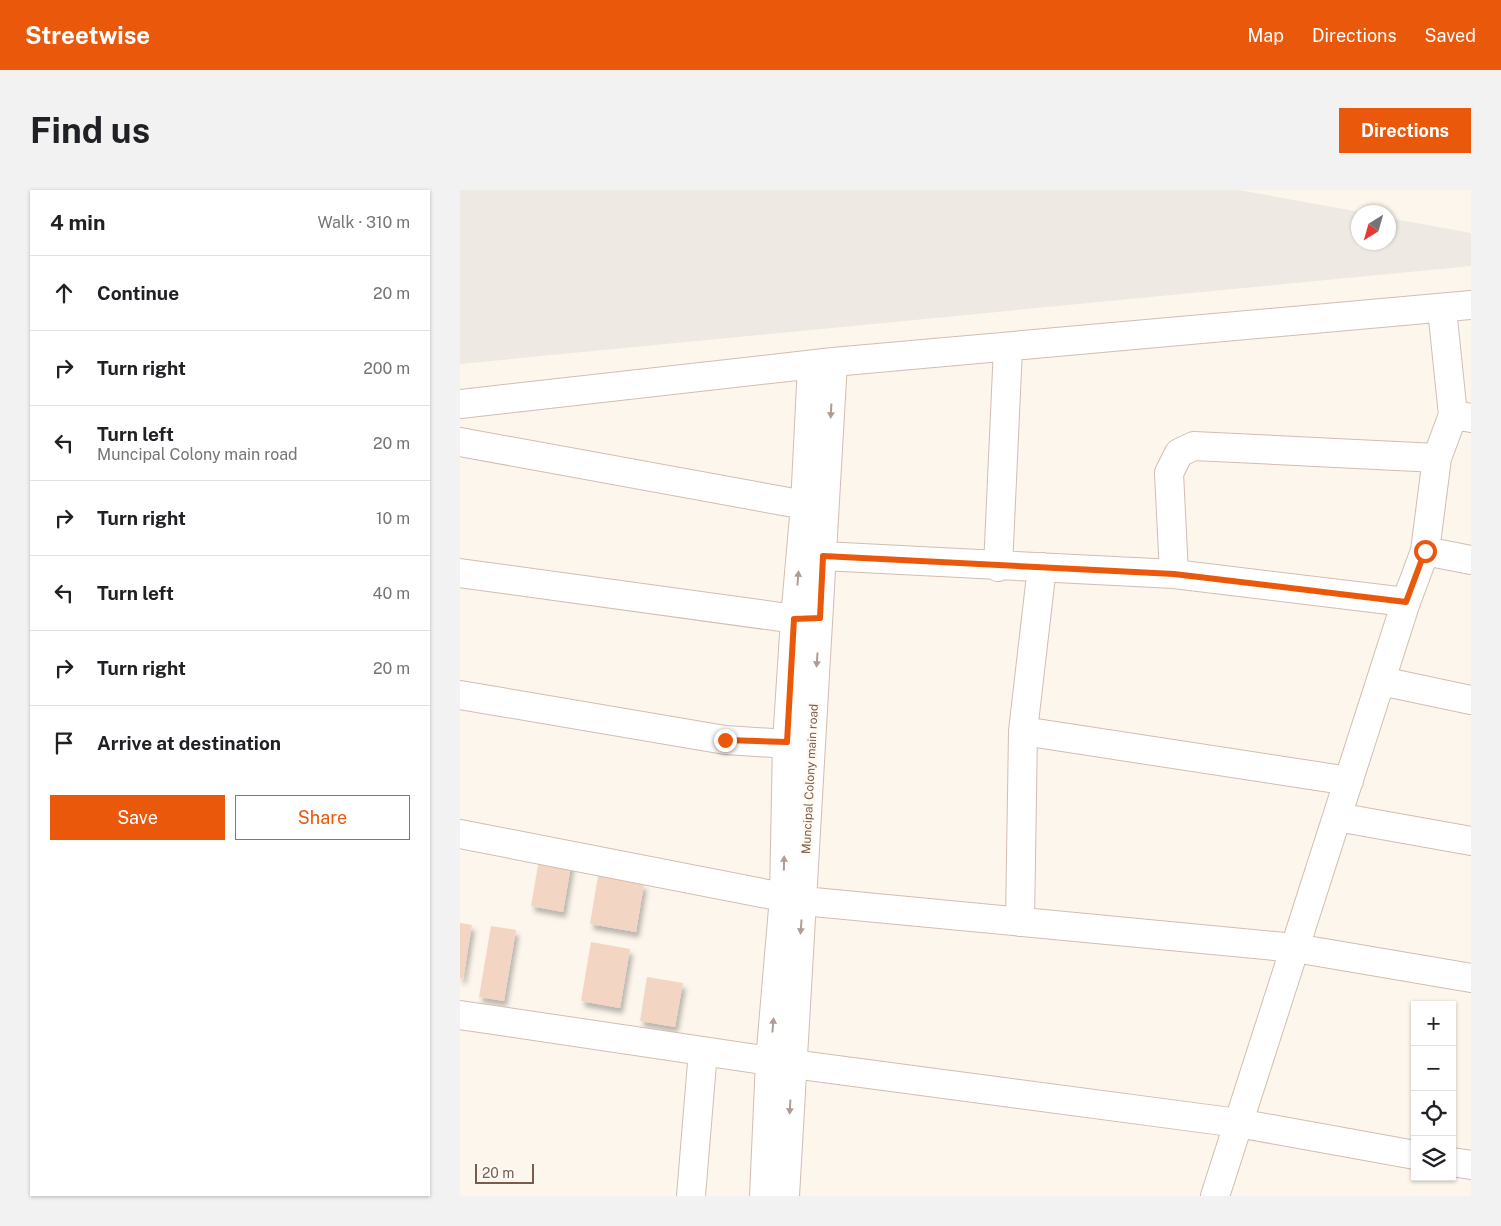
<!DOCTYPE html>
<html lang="en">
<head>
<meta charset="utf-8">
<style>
  :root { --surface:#fff; --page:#f2f2f2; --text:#202124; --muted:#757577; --line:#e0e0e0; --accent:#ea580c }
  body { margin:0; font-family:"Public Sans",sans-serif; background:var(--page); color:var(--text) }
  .controls { position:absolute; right:15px; bottom:15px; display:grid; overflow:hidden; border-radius:0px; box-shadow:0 1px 4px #0004 }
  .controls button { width:45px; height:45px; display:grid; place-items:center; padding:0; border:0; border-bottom:1px solid var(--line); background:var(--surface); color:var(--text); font:25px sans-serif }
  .compass { position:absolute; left:891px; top:15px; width:45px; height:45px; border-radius:50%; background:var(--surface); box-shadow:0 1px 4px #0004; rotate:217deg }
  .scale { position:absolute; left:15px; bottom:12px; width:59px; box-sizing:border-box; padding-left:5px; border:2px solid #7a5c4d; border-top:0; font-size:14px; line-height:18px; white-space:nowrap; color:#7a5c4d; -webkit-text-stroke:4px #fffaf3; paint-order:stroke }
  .stop { position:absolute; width:15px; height:15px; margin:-11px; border:4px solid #ea580c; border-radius:50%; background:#fff }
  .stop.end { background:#ea580c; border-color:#fff; box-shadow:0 1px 5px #0008 }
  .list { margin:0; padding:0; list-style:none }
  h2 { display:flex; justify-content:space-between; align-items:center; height:65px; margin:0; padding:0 20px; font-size:21px }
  h2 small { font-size:16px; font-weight:400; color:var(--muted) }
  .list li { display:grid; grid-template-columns:32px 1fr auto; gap:15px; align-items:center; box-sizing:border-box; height:75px; padding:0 20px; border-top:1px solid var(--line) }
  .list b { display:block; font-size:19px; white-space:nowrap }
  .list p { margin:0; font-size:16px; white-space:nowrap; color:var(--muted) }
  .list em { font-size:16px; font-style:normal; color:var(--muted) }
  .actions { display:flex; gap:10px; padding:15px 20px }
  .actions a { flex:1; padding:11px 0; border:1px solid var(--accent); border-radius:0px; text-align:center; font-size:18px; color:var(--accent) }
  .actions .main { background:var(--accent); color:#fff }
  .icon { flex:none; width:28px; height:28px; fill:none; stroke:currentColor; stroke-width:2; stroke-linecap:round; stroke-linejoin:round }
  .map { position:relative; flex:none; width:1011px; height:1006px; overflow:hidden; border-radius:0px }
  header { display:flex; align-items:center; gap:30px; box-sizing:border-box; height:70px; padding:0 25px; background:var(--accent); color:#fff }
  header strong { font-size:24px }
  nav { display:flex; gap:28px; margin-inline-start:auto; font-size:18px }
  .intro { display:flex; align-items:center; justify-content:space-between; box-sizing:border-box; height:120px; padding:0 30px }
  h1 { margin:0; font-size:35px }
  .button { padding:12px 22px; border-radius:0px; background:var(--accent); color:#fff; font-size:18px; font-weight:700 }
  main { display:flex; gap:30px; padding:0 30px }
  aside { flex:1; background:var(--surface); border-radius:0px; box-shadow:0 1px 4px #0004 }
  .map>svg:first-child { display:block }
  .industrial { fill:#efe9e4 }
  .building { fill:#f3d5c3; filter:url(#shadow) }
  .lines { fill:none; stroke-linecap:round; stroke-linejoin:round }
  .minor-casing { stroke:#d1beb0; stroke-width:30 }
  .minor { stroke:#fff; stroke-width:28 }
  .oneway { fill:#af9d94 }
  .route { stroke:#ea580c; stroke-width:6 }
  .labels { text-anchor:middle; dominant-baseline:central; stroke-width:5; stroke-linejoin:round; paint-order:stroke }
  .street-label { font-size:12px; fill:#7a5c4d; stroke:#fffaf3 }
</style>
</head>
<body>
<header>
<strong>Streetwise</strong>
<nav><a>Map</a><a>Directions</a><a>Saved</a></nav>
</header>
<div class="intro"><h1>Find us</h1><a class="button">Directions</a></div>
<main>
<aside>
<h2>4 min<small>Walk · 310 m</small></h2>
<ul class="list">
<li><svg class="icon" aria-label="ahead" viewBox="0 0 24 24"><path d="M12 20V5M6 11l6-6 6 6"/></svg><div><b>Continue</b></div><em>20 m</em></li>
<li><svg class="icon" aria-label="right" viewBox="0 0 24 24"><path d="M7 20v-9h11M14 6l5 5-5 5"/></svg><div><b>Turn right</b></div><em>200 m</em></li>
<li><svg class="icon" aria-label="left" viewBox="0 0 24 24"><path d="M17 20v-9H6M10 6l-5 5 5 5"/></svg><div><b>Turn left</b><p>Muncipal Colony main road</p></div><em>20 m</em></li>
<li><svg class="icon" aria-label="right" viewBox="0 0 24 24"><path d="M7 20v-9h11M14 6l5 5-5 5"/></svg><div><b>Turn right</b></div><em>10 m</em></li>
<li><svg class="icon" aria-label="left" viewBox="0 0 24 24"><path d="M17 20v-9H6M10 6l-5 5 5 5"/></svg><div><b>Turn left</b></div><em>40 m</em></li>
<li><svg class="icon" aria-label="right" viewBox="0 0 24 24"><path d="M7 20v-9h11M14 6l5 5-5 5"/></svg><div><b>Turn right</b></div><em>20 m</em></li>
<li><svg class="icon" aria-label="arrive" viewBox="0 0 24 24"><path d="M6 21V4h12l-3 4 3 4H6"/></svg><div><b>Arrive at destination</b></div></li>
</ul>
<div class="actions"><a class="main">Save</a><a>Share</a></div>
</aside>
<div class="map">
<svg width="1011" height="1006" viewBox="0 0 1011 1006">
  <defs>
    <filter id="shadow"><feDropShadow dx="3" dy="5.5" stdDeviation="2.5" flood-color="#0004"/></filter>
  </defs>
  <rect width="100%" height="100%" fill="#fdf6ec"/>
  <path class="industrial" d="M0 0H779L900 22H898V52H928L929 28 1011 43V76L0 174Z"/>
  <path class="building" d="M80 664 112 670 103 722 71 716Z
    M138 686 184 694 176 742 130 734Z
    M0 733 12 735 3 789 0 788Z
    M31 736 56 740 44 811 19 807Z
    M131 752 170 759 160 818 121 811Z
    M187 787 223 793 215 837 180 831Z"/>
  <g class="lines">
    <defs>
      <path id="minor" d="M982 119 993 225 1011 228
        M0 214 373 172 1011 115
        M0 252 345 315 361 316
        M965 361 1011 370
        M363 366 714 384 946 412
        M538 377 548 158
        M0 383 335 429H354
        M714 384 709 283 719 263 734 256 977 268
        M921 491 1011 510
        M0 505 265 550 344 555
        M563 541 582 377
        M877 627 1011 651
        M0 644 343 711 835 758 1011 788
        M560 732 563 541 889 591
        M0 825 310 871 778 933 955 965
        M992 972 1011 975
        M231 1006 243 861
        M304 1006 310 871 324 707 327 552 335 429 345 315 352 175
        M325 1006 373 172
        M755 1006 946 412 965 361 977 268 993 225"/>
    </defs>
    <use href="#minor" class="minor-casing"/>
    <use href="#minor" class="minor"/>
  </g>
  <defs><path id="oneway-solid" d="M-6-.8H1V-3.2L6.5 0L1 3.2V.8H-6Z" transform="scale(1.25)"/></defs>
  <g class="oneway">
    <use href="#oneway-solid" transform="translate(371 221) rotate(93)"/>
    <use href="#oneway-solid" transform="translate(338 388) rotate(-85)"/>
    <use href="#oneway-solid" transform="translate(357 470) rotate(94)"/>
    <use href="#oneway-solid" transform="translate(324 673) rotate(-89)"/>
    <use href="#oneway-solid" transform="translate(341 737) rotate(94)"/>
    <use href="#oneway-solid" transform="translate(313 835) rotate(-85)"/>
    <use href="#oneway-solid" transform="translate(330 917) rotate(93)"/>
  </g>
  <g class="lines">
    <path class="route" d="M265 550 327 552 334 429 360 428 363 366 714 384 946 412 965 361"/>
  </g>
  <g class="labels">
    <g class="street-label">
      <text transform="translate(350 589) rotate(-87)">Muncipal Colony main road</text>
    </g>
  </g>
</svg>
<div class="controls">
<button>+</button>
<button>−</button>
<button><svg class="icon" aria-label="locate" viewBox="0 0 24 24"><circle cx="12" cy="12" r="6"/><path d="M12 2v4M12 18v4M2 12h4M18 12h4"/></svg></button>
<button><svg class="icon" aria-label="layers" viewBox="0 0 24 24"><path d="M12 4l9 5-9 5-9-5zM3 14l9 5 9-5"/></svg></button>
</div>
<svg class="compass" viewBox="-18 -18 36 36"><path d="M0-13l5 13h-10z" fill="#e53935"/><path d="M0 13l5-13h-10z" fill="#757577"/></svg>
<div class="scale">20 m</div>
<div class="stop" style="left:965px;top:361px"></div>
<div class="stop end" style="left:265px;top:550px"></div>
</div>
</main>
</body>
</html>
